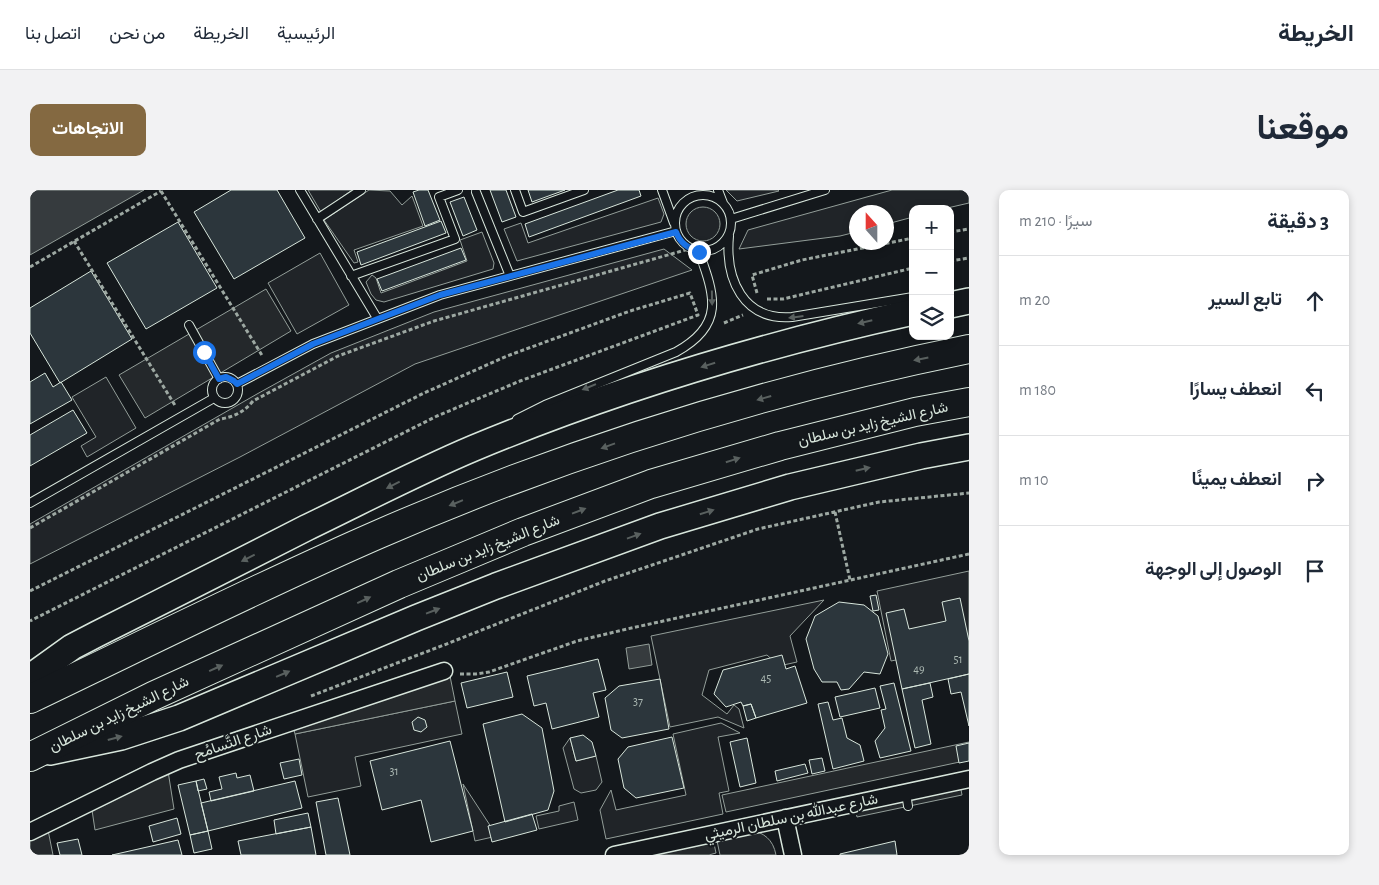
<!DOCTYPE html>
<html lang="ar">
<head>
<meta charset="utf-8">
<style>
  :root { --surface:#fff; --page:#f2f2f3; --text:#1f2937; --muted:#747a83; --line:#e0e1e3; --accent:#846941 }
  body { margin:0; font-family:"Alegreya Sans",Vazirmatn,sans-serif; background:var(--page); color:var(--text); direction:rtl }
  .controls { position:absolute; right:15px; top:15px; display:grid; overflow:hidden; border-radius:10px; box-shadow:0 2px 8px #0003 }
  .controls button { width:45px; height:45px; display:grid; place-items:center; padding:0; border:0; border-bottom:1px solid var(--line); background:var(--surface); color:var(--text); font:25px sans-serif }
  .compass { position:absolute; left:819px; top:15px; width:45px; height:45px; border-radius:50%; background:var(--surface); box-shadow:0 2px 8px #0003; rotate:339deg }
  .stop { position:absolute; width:15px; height:15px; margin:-11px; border:4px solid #1a73e8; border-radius:50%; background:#fff }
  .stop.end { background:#1a73e8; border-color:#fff; box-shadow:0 1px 5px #0008 }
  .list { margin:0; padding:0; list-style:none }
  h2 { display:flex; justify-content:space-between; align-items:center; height:65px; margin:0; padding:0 20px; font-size:21px }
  h2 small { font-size:16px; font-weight:400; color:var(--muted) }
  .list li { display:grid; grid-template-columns:32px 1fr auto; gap:15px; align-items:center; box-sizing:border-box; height:90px; padding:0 20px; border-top:1px solid var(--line) }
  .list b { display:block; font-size:19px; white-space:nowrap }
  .list em { font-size:16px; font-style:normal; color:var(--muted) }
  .icon { flex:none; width:28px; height:28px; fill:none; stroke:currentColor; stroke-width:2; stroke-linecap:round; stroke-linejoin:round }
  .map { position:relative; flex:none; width:939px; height:665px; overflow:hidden; direction:ltr; border-radius:10px }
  header { display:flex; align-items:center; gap:30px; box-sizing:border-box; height:70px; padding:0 25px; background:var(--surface); border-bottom:1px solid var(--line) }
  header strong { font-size:24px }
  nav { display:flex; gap:28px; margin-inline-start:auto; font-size:18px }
  .intro { display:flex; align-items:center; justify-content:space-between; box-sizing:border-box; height:120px; padding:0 30px }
  h1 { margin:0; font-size:35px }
  .button { padding:12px 22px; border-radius:10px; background:var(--accent); color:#fff; font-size:18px; font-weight:700 }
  main { display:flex; gap:30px; padding:0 30px }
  aside { flex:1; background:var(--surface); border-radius:10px; box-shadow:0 2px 8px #0003 }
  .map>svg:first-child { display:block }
  .green { fill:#202428; stroke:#939e99 }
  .parking { fill:#24282b; stroke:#939e99 }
  .water { fill:#363b3e; stroke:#939e99 }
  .building { fill:#2c363c; stroke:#d8e6dc }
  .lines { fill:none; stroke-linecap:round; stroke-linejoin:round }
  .lane-casing { stroke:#d8e6dc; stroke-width:10 }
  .street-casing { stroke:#d8e6dc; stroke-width:19 }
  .primary-casing { stroke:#d8e6dc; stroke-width:28 }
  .highway-casing { stroke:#d8e6dc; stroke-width:30 }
  .path { stroke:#9da8a2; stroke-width:3; stroke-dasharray:4 2.5; stroke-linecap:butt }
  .lane { stroke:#14181c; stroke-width:8 }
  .street { stroke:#14181c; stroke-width:16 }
  .primary { stroke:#14181c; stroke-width:25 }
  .highway { stroke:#14181c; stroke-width:28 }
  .oneway { fill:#59605f }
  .route { stroke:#1a73e8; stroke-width:6 }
  .labels { text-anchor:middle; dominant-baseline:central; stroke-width:4; stroke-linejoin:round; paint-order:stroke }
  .number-label { font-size:12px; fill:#adbab4 }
  .street-label { font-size:15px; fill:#d8e6dc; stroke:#14181c }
</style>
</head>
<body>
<header>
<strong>الخريطة</strong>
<nav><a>الرئيسية</a><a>الخريطة</a><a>من نحن</a><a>اتصل بنا</a></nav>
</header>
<div class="intro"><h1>موقعنا</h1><a class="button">الاتجاهات</a></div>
<main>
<aside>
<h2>3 دقيقة<small>سيرًا · 210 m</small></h2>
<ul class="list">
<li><svg class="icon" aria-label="ahead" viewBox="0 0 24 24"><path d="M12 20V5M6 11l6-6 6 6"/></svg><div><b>تابع السير</b></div><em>20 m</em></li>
<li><svg class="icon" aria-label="left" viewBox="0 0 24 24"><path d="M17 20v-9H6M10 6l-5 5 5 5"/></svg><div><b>انعطف يسارًا</b></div><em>180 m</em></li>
<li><svg class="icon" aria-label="right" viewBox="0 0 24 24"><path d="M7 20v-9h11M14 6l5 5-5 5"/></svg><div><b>انعطف يمينًا</b></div><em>10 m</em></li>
<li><svg class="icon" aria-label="arrive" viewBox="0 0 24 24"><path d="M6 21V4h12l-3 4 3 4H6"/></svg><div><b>الوصول إلى الوجهة</b></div></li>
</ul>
</aside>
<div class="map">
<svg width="939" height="665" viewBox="0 0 939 665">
  <rect width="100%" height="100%" fill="#14181c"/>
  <path class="green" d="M278 0H322L291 22Z
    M339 0 360 1 372 15 382 6 393 36 324 60 328 72 324 73 294 30Z
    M696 0H748L749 1 707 11Z
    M862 0H939V13L913 19H883V27L857 34 856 22H826V42L810 46 709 59 718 40Z
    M628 8 634 24 631 32 487 71 474 39 491 33 498 53Z
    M656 34a17 17 0 1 1 34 0a17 17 0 1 1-34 0Z
    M452 42 464 73 463 79 354 112 346 110 341 104 336 92 342 85 346 88 351 103 437 71 430 50Z
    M634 59 662 80 385 174 210 267 0 374V334L227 204 301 163 404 122Z
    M290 63 319 115 267 144 238 93Z
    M76 187 106 238 57 267 51 256 66 247 42 207Z
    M939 381V449L937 443 911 461 861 471 847 401Z
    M794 410 760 446 767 472 749 476 737 465 679 480 672 505 697 524 704 515 709 519 714 538 688 527 640 537 621 446Z
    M425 511 432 544 325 567 331 596 278 607 265 544Z
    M691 533 710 543 688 547 699 601 689 603 693 624 576 649 570 620 581 600 586 620 656 605 643 544Z
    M540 548 546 571 566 566 572 592 566 600 551 603 544 599 533 558Z
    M433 594 467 646 445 651Z
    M544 612 548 630 509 639 506 626 529 621V616Z
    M719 639C734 643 743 649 746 665H690L686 646Z"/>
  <path class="parking" d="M236 99 261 141 115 228 89 185Z
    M420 486 425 511 265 544 263 536Z
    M939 552V570L696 622 692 605Z
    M138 581 144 619 65 640 62 620Z
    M930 594 932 605 827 627 825 617Z
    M18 640 23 665H0V649Z
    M683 649 686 663 679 665H610Z"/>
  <path class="water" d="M0 0H114L0 65Z
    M619 454 622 475 599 479 596 458Z"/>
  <path class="building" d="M201 0H247L275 48 204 89 164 22Z
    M389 0H398L410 30 395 36 383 2Z
    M460 0H476L486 27 472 32Z
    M498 0H535L502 12Z
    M588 0H609L611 6 499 47 495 34Z
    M434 7 447 40 433 46 420 12Z
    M411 31 416 43 331 75 327 62Z
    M148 32 187 98 116 139 77 73Z
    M431 58 436 70 352 101 347 89Z
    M61 81 102 149 30 193 0 143V118Z
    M15 183 23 197 31 192 42 210 0 234V192Z
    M43 220 57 243 0 276V245Z
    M846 405 849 420 843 421 840 406Z
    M930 408 939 451V484L872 499 856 423 874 419 879 439 916 431 912 412Z
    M809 412 834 415 848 426 858 464 850 484 834 482 819 499 811 500 807 492H792L784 479 776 449 785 426Z
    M752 465 756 479 765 476 777 513 726 528 721 514 713 516 711 512 696 517 684 504 693 480Z
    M568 469 576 500 563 503 569 527 522 539 516 513 504 516 497 486Z
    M477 482 483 507 437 518 431 493Z
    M939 484V536L931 502 921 504 918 489Z
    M630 489 639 539 592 548 581 540 575 508 589 496Z
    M864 493 881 561 850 568 845 551 855 538 851 520 856 519 850 496Z
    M900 493 903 507 892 510 901 554 885 558 872 499Z
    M845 498 850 518 810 527 805 507Z
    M798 512 803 530 812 528 817 548 830 555 834 571 803 579 788 514Z
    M721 514 726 528 717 531 713 516Z
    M492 524 512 538 524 601 518 620 475 632 453 534Z
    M388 527 395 530 397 537 391 542 384 540 382 532Z
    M553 545 562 552 566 566 546 571 540 548Z
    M642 547 654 598 606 608 594 598 588 569 598 557Z
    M717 548 726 593 710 597 700 552Z
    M420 551 443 641 401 652 391 610 352 620 340 571Z
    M939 553V571L929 573 926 556Z
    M792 568 795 581 782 584 779 570Z
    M269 569 272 585 254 589 250 573Z
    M775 574 778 583 747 591 745 581Z
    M206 583 207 588 220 585 224 601 181 611 179 602 192 599 189 587Z
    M174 589 177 599 168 601 166 591Z
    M166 591 178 641 160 645 148 595Z
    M265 591 272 618 178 641 171 613Z
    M308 608 320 665H296L286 612Z
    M278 623 281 637 246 644 244 630Z
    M502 624 507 640 462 652 458 636Z
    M147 628 151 644 123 652 119 636Z
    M281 637 286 665H211L208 651Z
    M178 641 182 659 164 663 160 645Z
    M48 649 52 665H30L27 653Z
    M148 650 152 665H82Z
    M865 651 867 665H810V664Z"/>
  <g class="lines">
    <defs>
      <path id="lane" d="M270 0 347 128
        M485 0 493 22 554 0
        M632 0 644 33
        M688 0 693 13
        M446 2 480 86
        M645 33a28 28 0 1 1 56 0a28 28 0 1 1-56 0Z
        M287 29 331 0
        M701 29 795 0
        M699 46C695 89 713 131 762 127L883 107
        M321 86 425 49 409 7 428 0
        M159 135 189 189
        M182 200a13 13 0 1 1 26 0a13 13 0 1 1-26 0Z
        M207 194 283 154 410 105 646 41
        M487 229 515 215 646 162C695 135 685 106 669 62
        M0 313 184 208
        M876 603 878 616"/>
      <path id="street" d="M755 628 763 665
        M0 642 122 582 149 570 414 481
        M584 665 939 589"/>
      <path id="primary" d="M920 115 939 111
        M0 487 42 457 67 444C137 409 207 373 276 338 332 311 387 282 444 258 586 199 733 155 883 122
        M20 562 91 547 149 528 386 428 466 396 630 336 760 297 891 266 939 257"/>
      <path id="highway" d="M0 509C115 454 230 396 347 345 537 262 736 200 939 159
        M0 567 123 506 369 394 493 342 621 294 750 256 885 222 939 212"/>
    </defs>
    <use href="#lane" class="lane-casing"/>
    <use href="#street" class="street-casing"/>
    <use href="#primary" class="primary-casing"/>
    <use href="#highway" class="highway-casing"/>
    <path class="path" d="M131 1 233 167
      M920 42 939 39
      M44 51 146 217
      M920 71 939 68
      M0 77 131 1
      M727 103 722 85 772 70 883 48
      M737 109H753L883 78
      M694 133 713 125
      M805 322 820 390
      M0 338 190 229C204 227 214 222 223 211L308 166 404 131 659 59
      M0 401 394 203 477 166 600 121 660 103 668 125 490 191 407 226 0 431
      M430 484H446L459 482 547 451 597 439 939 364
      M281 506 414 455 575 391 728 339 849 312 939 303"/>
    <use href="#lane" class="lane"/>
    <use href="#street" class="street"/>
    <use href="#primary" class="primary"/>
    <use href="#highway" class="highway"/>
  </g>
  <defs><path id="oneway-solid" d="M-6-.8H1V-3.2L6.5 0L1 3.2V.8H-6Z" transform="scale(1.25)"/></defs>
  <g class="oneway">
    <use href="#oneway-solid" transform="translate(682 108) rotate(89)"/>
    <use href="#oneway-solid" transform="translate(766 127) rotate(173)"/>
    <use href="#oneway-solid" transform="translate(835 132) rotate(167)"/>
    <use href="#oneway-solid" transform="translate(891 169) rotate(169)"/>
    <use href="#oneway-solid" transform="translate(678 175) rotate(163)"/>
    <use href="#oneway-solid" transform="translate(559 197) rotate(158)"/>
    <use href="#oneway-solid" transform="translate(734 208) rotate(164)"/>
    <use href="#oneway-solid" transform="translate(578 256) rotate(160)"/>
    <use href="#oneway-solid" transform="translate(703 270) rotate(-17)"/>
    <use href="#oneway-solid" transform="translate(833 279) rotate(-13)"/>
    <use href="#oneway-solid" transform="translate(363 295) rotate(153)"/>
    <use href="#oneway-solid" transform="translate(426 313) rotate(158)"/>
    <use href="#oneway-solid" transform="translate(549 321) rotate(-21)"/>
    <use href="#oneway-solid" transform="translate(677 322) rotate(-17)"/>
    <use href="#oneway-solid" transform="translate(604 346) rotate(-20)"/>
    <use href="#oneway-solid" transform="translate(218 368) rotate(153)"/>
    <use href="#oneway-solid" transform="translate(334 410) rotate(-25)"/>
    <use href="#oneway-solid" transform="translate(403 421) rotate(-21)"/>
    <use href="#oneway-solid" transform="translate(186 478) rotate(-24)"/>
    <use href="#oneway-solid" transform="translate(253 484) rotate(-23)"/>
    <use href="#oneway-solid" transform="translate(85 548) rotate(-15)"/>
  </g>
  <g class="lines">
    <path class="route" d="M174 162 189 189 196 187 204 191 207 194 283 154 410 105 646 42C650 53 658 58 669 62"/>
  </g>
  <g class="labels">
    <g class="number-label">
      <text x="928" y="469">51</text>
      <text x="889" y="479">49</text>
      <text x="736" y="488">45</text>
      <text x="608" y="511">37</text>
      <text x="364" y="581">31</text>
    </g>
    <g class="street-label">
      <text transform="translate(843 234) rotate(-13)">شارع الشيخ زايد بن سلطان</text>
      <text transform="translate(458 358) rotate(-22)">شارع الشيخ زايد بن سلطان</text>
      <text transform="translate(89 524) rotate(-26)">شارع الشيخ زايد بن سلطان</text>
      <text transform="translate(203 552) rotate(-19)">شارع التَّسامُح</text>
      <text transform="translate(761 627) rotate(-12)">شارع عبدالله بن سلطان الرميثي</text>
    </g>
  </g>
</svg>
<div class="controls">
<button>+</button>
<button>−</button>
<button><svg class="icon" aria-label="layers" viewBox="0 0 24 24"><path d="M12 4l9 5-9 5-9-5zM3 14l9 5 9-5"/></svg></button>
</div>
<svg class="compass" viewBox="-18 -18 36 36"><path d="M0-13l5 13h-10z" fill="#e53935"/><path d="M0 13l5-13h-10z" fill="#747a83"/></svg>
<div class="stop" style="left:174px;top:162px"></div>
<div class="stop end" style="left:669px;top:62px"></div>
</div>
</main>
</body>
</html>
